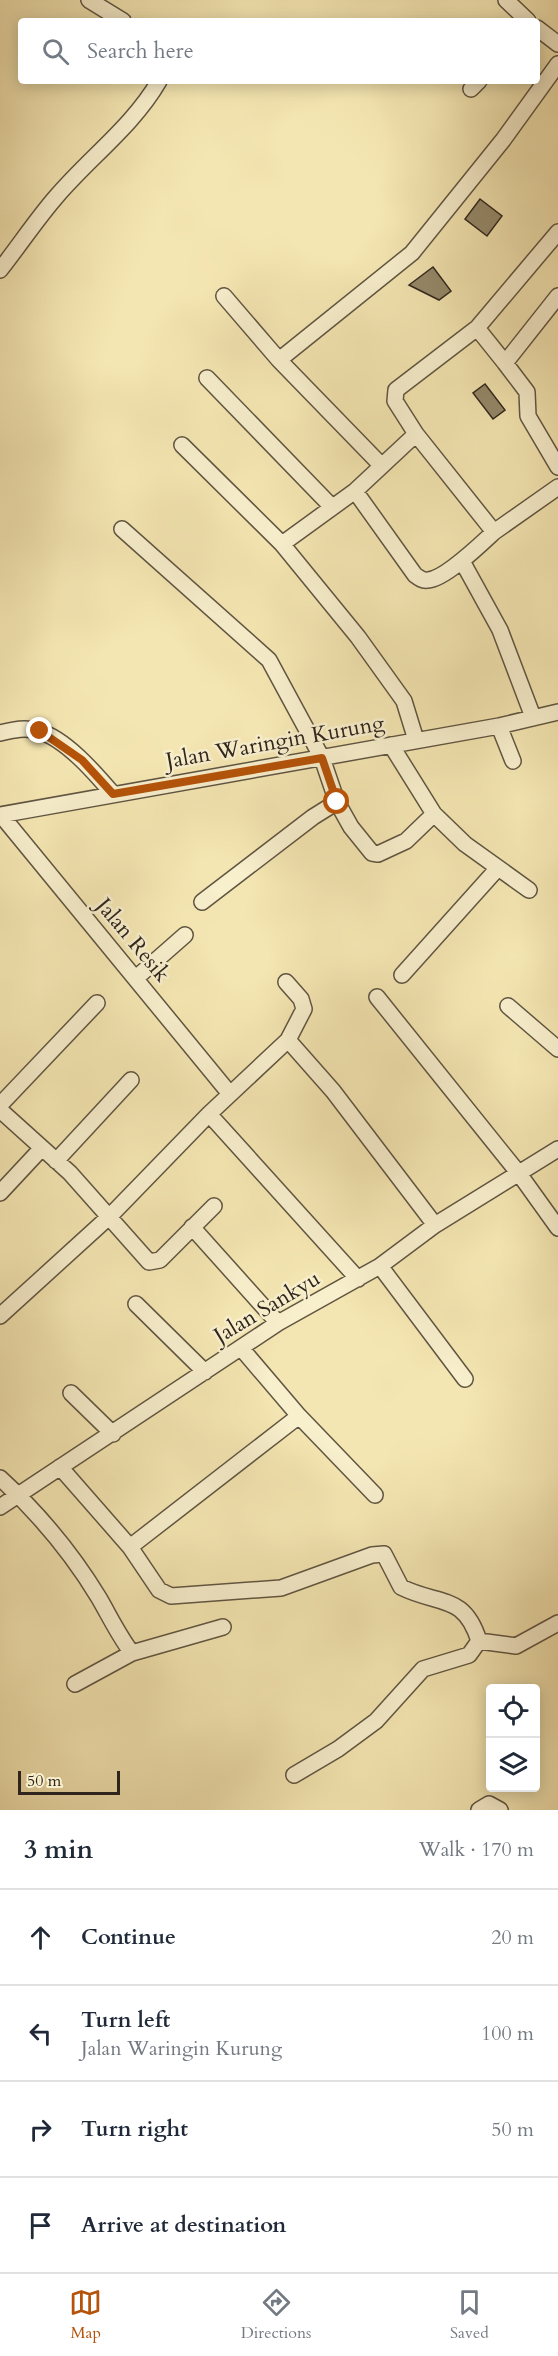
<!DOCTYPE html>
<html lang="en">
<head>
<meta charset="utf-8">
<style>
  :root { --surface:#fff; --page:#f2f2f3; --text:#1f2937; --muted:#747a83; --line:#e0e1e3; --accent:#b45309 }
  body { margin:0; font-family:Cardo,serif; background:var(--page); color:var(--text) }
  .controls { position:absolute; right:18px; bottom:18px; display:grid; overflow:hidden; border-radius:6px; box-shadow:0 3px 15px #0003 }
  .controls button { width:54px; height:54px; display:grid; place-items:center; padding:0; border:0; border-bottom:2px solid var(--line); background:var(--surface); color:var(--text); font:30px sans-serif }
  .scale { position:absolute; left:18px; bottom:15px; width:102px; box-sizing:border-box; padding-left:6px; border:3px solid #2f251d; border-top:0; font-size:16px; line-height:21px; white-space:nowrap; color:#2f251d; -webkit-text-stroke:4px #f8efcd; paint-order:stroke }
  .stop { position:absolute; width:18px; height:18px; margin:-14px; border:4px solid #b45309; border-radius:50%; background:#fff }
  .stop.end { background:#b45309; border-color:#fff; box-shadow:0 2px 6px #0008 }
  .list { margin:0; padding:0; list-style:none }
  h2 { display:flex; justify-content:space-between; align-items:center; height:78px; margin:0; padding:0 24px; font-size:26px }
  h2 small { font-size:20px; font-weight:400; color:var(--muted) }
  .list li { display:grid; grid-template-columns:39px 1fr auto; gap:18px; align-items:center; box-sizing:border-box; height:96px; padding:0 24px; border-top:2px solid var(--line) }
  .list b { display:block; font-size:22px; white-space:nowrap }
  .list p { margin:0; font-size:20px; white-space:nowrap; color:var(--muted) }
  .list em { font-size:20px; font-style:normal; color:var(--muted) }
  .icon { flex:none; width:33px; height:33px; fill:none; stroke:currentColor; stroke-width:2; stroke-linecap:round; stroke-linejoin:round }
  .map { position:relative; flex:none; width:558px; height:1810px; overflow:hidden }
  .search { position:absolute; background:var(--surface); box-shadow:0 3px 15px #0003; left:18px; right:18px; top:18px; height:66px; display:flex; align-items:center; gap:15px; box-sizing:border-box; padding:0 21px; border-radius:6px; color:var(--muted); font-size:22px }
  .sheet { height:462px; background:var(--surface) }
  nav { display:flex; justify-content:space-around; align-items:center; box-sizing:border-box; height:84px; border-top:2px solid var(--line); background:var(--surface); font-size:16px; color:var(--muted) }
  nav a { display:grid; justify-items:center; gap:3px }
  nav .on { color:var(--accent) }
  .map>svg:first-child { display:block }
  .building { fill:#95896a; stroke:#2f251d; stroke-width:1.5 }
  .lines { fill:none; stroke-linecap:round; stroke-linejoin:round }
  .minor-casing { stroke:#605542; stroke-width:18 }
  .minor { stroke:#f8efcd; stroke-width:15 }
  .route { stroke:#b45309; stroke-width:8 }
  .labels { text-anchor:middle; dominant-baseline:central; stroke-width:5; stroke-linejoin:round; paint-order:stroke }
  .street-label { font-size:22px; fill:#2f251d; stroke:#f8efcd }
</style>
</head>
<body>
<div class="map">
<svg width="558" height="1810" viewBox="0 0 558 1810">
  <rect width="100%" height="100%" fill="#f4e6b2"/>
  <filter id="stains"><feTurbulence type="fractalNoise" baseFrequency=".00333" numOctaves="4"/><feColorMatrix values="0 0 0 0 .2 0 0 0 0 .09 0 0 0 0 .02 0 0 0 .5 -.17"/></filter>
  <radialGradient id="worn" r=".72"><stop offset=".6" stop-color="#630" stop-opacity="0"/><stop offset="1" stop-color="#630" stop-opacity=".3"/></radialGradient>
  <path class="building" d="M480 199 502 216 487 236 465 219Z
    M433 267 451 291 439 300 409 285Z
    M485 384 505 410 493 419 473 393Z"/>
  <g class="lines">
    <defs>
      <path id="minor" d="M89 0 123 21
        M506 0 528 21
        M537 28 558 44
        M471 89 479 81
        M0 270C19 246 36 220 56 197 89 158 133 126 159 81
        M224 296 279 360 381 465
        M477 328 558 232
        M279 360 412 253 503 140 558 64
        M505 363 527 392 528 416 558 467
        M207 378 332 507
        M416 434 494 532 558 487
        M182 445 282 544
        M355 491 415 575C419 578 423 581 428 580 445 579 481 544 494 532
        M122 529 269 660 322 758 337 802 351 827 372 853 378 854 406 841 434 814
        M462 561 500 630 533 717
        M499 726 513 761
        M0 733C13 730 25 727 38 731 65 738 95 773 113 794
        M416 740 404 701 358 637 282 544 355 491 416 434 395 401 396 390 477 328 505 363 558 296
        M391 745 434 814 465 844 529 890
        M0 815 499 726 558 712
        M1 815 230 1094
        M202 902 313 817 337 802
        M402 975 498 868
        M136 978 185 935
        M377 997 520 1175 558 1228
        M508 1006 558 1049
        M288 1040 333 1091 435 1225
        M0 1105 97 1003
        M0 1110 70 1173 149 1262 160 1260 214 1206
        M209 1114 358 1279
        M56 1161 131 1080
        M0 1193 41 1149
        M192 1227 278 1323
        M380 1266 465 1379
        M136 1304 205 1372
        M0 1316 111 1215 209 1114 288 1040 304 1009 301 999 286 982
        M71 1393 113 1434
        M299 1416 375 1495
        M60 1467 130 1547 159 1590 171 1596 281 1588 372 1555 384 1554 401 1587C439 1606 464 1593 479 1641L516 1646 558 1623
        M0 1478C37 1512 73 1555 99 1598 110 1617 119 1636 132 1653L223 1627
        M0 1507 278 1323 380 1266 435 1225 558 1149
        M130 1547 299 1416 241 1348
        M75 1684 132 1653
        M294 1775 338 1749 376 1721 423 1669 469 1655 479 1641
        M479 1810 489 1804 500 1810"/>
    </defs>
    <use href="#minor" class="minor-casing"/>
    <use href="#minor" class="minor"/>
  </g>
  <g class="lines">
    <path class="route" d="M40 731 82 760 113 794 322 758 337 802"/>
  </g>
  <g class="labels">
    <g class="street-label">
      <text transform="translate(275 742) rotate(-10)">Jalan Waringin Kurung</text>
      <text transform="translate(133 940) rotate(50)">Jalan Resik</text>
      <text transform="translate(267 1307) rotate(-31)">Jalan Sankyu</text>
    </g>
  </g>
  <rect width="100%" height="100%" filter="url(#stains)"/>
  <rect width="100%" height="100%" fill="url(#worn)"/>
</svg>
<div class="controls">
<button><svg class="icon" aria-label="locate" viewBox="0 0 24 24"><circle cx="12" cy="12" r="6"/><path d="M12 2v4M12 18v4M2 12h4M18 12h4"/></svg></button>
<button><svg class="icon" aria-label="layers" viewBox="0 0 24 24"><path d="M12 4l9 5-9 5-9-5zM3 14l9 5 9-5"/></svg></button>
</div>
<div class="scale">50 m</div>
<div class="stop" style="left:337px;top:802px"></div>
<div class="stop end" style="left:40px;top:731px"></div>
<div class="search"><svg class="icon" aria-label="search" viewBox="0 0 24 24"><circle cx="10" cy="10" r="6"/><path d="M15 15l6 6"/></svg>Search here</div>
</div>
<section class="sheet">
<h2>3 min<small>Walk · 170 m</small></h2>
<ul class="list">
<li><svg class="icon" aria-label="ahead" viewBox="0 0 24 24"><path d="M12 20V5M6 11l6-6 6 6"/></svg><div><b>Continue</b></div><em>20 m</em></li>
<li><svg class="icon" aria-label="left" viewBox="0 0 24 24"><path d="M17 20v-9H6M10 6l-5 5 5 5"/></svg><div><b>Turn left</b><p>Jalan Waringin Kurung</p></div><em>100 m</em></li>
<li><svg class="icon" aria-label="right" viewBox="0 0 24 24"><path d="M7 20v-9h11M14 6l5 5-5 5"/></svg><div><b>Turn right</b></div><em>50 m</em></li>
<li><svg class="icon" aria-label="arrive" viewBox="0 0 24 24"><path d="M6 21V4h12l-3 4 3 4H6"/></svg><div><b>Arrive at destination</b></div></li>
</ul>
</section>
<nav>
<a class="on"><svg class="icon" aria-label="map" viewBox="0 0 24 24"><path d="M3 6l6-2 6 2 6-2v14l-6 2-6-2-6 2zM9 4v14M15 6v14"/></svg>Map</a>
<a><svg class="icon" aria-label="directions" viewBox="0 0 24 24"><path d="M12 3l9 9-9 9-9-9zM9 14v-3h6M13 9l2 2-2 2"/></svg>Directions</a>
<a><svg class="icon" aria-label="saved" viewBox="0 0 24 24"><path d="M7 4h10v16l-5-4-5 4z"/></svg>Saved</a>
</nav>
</body>
</html>
